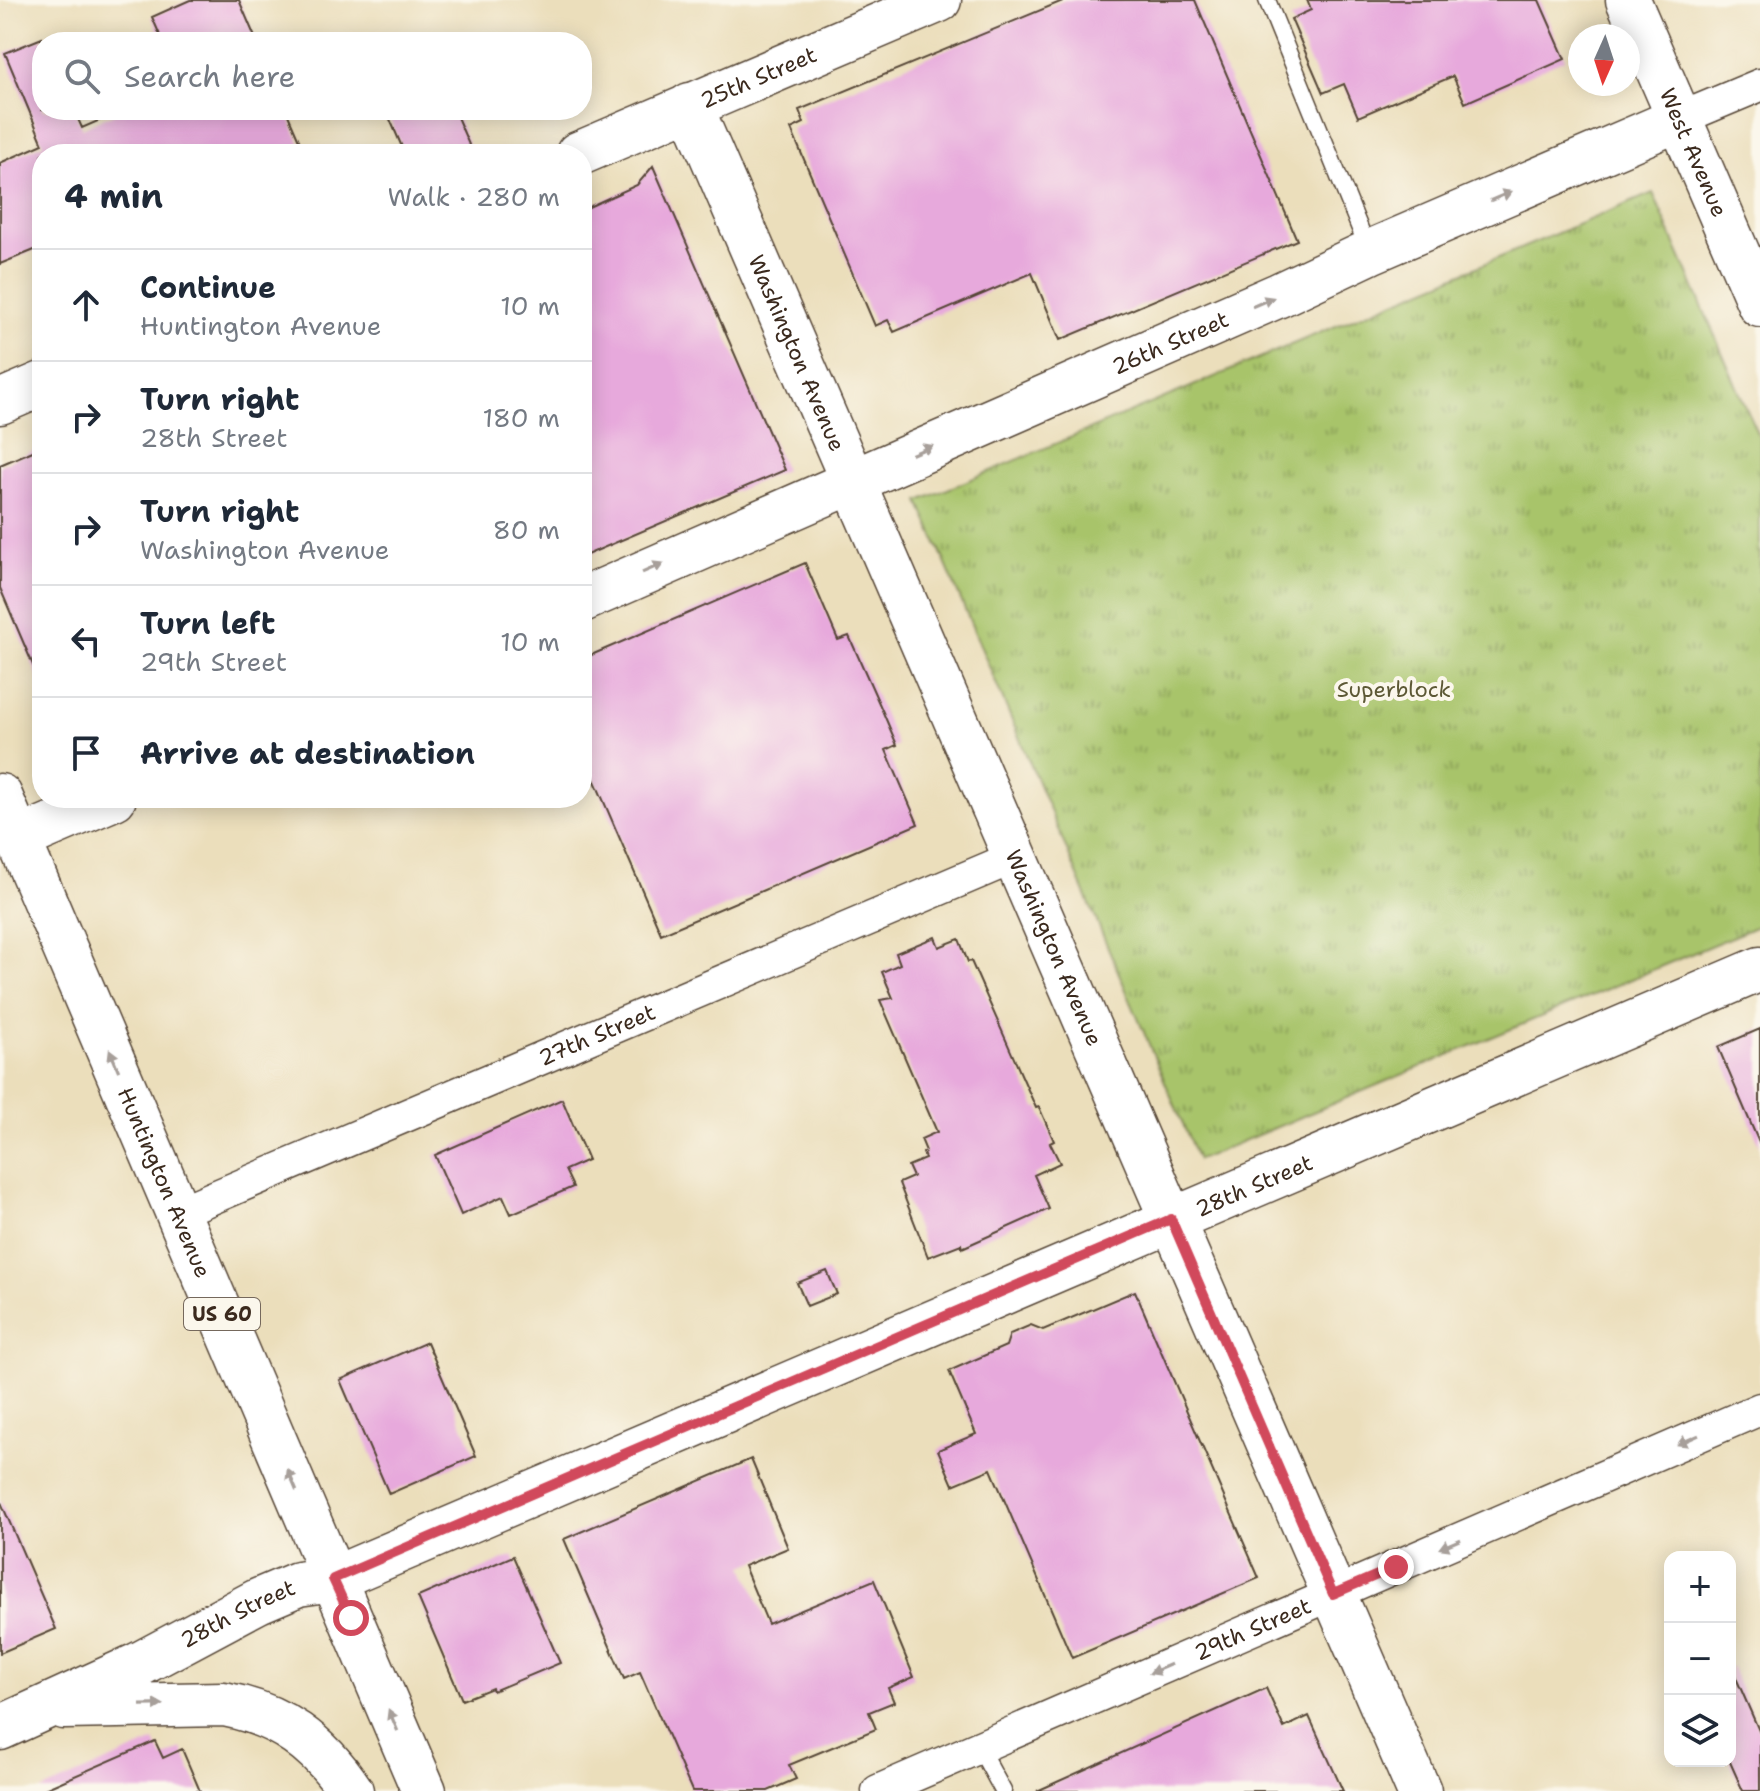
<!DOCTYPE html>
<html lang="en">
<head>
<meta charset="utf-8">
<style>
  :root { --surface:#fff; --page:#f2f2f3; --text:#1f2937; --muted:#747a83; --line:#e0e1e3 }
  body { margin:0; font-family:"Shantell Sans",sans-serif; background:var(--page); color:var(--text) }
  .controls { position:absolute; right:24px; bottom:24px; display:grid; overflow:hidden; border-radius:16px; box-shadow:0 4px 20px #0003 }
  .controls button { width:72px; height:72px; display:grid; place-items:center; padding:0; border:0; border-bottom:2px solid var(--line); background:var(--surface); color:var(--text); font:40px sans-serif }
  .compass { position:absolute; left:1568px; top:24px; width:72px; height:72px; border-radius:50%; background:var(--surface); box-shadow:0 4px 20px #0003; rotate:183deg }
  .stop { position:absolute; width:24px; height:24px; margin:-18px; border:6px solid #d1495b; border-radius:50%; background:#fff }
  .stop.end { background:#d1495b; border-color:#fff; box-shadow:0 2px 8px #0008 }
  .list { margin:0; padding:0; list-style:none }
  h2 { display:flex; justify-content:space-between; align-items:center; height:104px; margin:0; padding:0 32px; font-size:34px }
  h2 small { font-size:26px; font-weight:400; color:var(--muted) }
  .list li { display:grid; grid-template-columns:52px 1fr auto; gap:24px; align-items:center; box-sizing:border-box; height:112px; padding:0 32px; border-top:2px solid var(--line) }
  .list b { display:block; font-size:30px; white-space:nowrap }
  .list p { margin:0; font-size:26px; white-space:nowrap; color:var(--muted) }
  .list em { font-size:26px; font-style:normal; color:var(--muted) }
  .icon { flex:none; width:44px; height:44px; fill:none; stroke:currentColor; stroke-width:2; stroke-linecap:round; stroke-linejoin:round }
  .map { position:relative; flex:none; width:1760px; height:1791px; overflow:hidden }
  .search { position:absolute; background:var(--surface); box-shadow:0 4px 20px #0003; left:32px; top:32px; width:560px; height:88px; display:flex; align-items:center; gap:20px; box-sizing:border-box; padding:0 28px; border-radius:32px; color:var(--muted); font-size:30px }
  .panel { position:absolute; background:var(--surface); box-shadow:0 4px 20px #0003; left:32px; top:144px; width:560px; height:664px; border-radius:32px }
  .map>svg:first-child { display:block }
  .park { fill:url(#park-tufts); stroke:#727744; stroke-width:2 }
  .building { fill:#e7a9dc }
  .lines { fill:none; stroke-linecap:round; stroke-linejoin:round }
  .lane-casing { stroke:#554536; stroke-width:19 }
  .street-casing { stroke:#554536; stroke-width:35 }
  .secondary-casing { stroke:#554536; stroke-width:47 }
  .primary-casing { stroke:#554536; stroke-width:47 }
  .lane { stroke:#fff; stroke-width:16 }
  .street { stroke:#fff; stroke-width:32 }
  .secondary { stroke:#fff; stroke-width:44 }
  .primary { stroke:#fff; stroke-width:44 }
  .oneway { fill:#a79f9a }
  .route { stroke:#d1495b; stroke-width:10 }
  .labels { text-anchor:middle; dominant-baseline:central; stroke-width:8; stroke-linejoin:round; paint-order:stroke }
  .shield { fill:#fbf7ec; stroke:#75685c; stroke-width:2 }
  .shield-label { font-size:20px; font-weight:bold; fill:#3b2a1e }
  .street-label { font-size:22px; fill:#3b2a1e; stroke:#fbf7ec }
  .park-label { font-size:22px; fill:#5c5835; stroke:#fbf7ec }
</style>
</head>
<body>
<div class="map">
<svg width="1760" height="1791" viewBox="0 0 1760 1791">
  <defs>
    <pattern id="park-tufts" width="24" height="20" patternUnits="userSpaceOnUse" patternTransform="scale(2)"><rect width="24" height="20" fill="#a8c46b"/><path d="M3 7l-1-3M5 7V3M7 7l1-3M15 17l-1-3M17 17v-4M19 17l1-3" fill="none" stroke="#8a9f57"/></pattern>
  </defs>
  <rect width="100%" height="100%" fill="#fbf7ec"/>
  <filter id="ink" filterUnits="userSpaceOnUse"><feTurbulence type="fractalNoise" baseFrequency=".0125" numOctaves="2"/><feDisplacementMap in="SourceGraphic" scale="16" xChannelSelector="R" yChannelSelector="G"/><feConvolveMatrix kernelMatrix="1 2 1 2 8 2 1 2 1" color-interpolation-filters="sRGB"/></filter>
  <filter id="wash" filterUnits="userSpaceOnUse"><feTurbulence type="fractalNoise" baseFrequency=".006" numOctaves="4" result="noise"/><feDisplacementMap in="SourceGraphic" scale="32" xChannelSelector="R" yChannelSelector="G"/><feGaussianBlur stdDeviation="1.8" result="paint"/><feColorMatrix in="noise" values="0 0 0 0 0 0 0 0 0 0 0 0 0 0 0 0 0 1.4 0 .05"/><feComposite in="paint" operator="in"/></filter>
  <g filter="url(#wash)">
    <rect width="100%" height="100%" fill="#ebdebb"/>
    <path class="park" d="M1653 193 1760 440V925L1198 1160 919 501Z"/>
    <g id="blocks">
      <path class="building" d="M190 0H239L257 42H163L152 17Z
        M1065 0H1195L1297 240 1060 340 1032 273 894 332 888 320 875 326 791 129 804 123 799 110Z
        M1307 0H1539L1565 59 1465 103 1453 76 1358 117 1344 84 1323 93 1291 19 1311 10Z
        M42 38V110H74L82 128 123 110H286L305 154H42V247L0 264V163L43 144 5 53Z
        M386 110H454L473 154H405Z
        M653 166 785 470 582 557V210L637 185Z
        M42 447V686L0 588V465Z
        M805 563 838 640 849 636 882 710 897 745 886 750 918 824 661 934 582 751V659Z
        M935 937 939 947 959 939 968 962 971 961 1036 1108 1039 1107 1054 1141 1050 1143 1060 1163 1034 1175 1049 1209 962 1248 961 1244 928 1257 899 1183 913 1177 908 1166 925 1159 923 1153 926 1151 921 1139 937 1132 880 1000 893 998 882 972 900 964 896 953Z
        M1760 1029V1145L1718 1047Z
        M562 1099 588 1160 565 1170 573 1187 511 1214 503 1196 461 1215 435 1155Z
        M827 1271 837 1294 807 1306 797 1283Z
        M1135 1291 1259 1578 1072 1658 991 1469 953 1485 938 1450 976 1434 949 1371 1006 1346 1010 1334 1031 1325 1043 1330Z
        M427 1342 476 1456 389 1494 340 1380Z
        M751 1459 788 1548 744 1566 768 1624 874 1580 914 1677 888 1688 894 1702 869 1712 876 1729 789 1765 796 1779 768 1791H692L640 1672 624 1679 564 1539Z
        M0 1500 56 1629 0 1653Z
        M513 1556 560 1663 493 1691 492 1688 462 1700 418 1597Z
        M1730 1664 1760 1733V1791H1743L1730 1762Z
        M1266 1688 1284 1728 1309 1716 1343 1791H1037Z
        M155 1741 163 1758 182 1749 200 1791H40Z"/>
    </g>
  </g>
  <g filter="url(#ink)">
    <use href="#blocks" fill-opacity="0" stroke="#554536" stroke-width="2"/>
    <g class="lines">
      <defs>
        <path id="lane" d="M1267 0 1369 251
          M979 1747 1003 1791"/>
        <g id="street">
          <path d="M1679 119 1760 85"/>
          <path id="s1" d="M179 1212 1015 857"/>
          <path id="s2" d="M878 1791 1760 1409"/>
        </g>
        <g id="secondary">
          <path id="s3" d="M1628 0 1760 305"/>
          <path id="s4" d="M690 105 1419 1791"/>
          <path id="s5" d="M578 154 939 0"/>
          <path d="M0 402 42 384"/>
          <path id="s6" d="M582 600 1279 295 1370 252 1679 119"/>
          <path d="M18 839 114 798"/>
          <path d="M64 1707 224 1704C281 1715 319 1743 351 1791"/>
          <path id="s7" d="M0 1728 138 1665 258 1601 298 1584 333 1579 1760 969"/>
        </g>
        <g id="primary">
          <path id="s8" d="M0 796 424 1791"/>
        </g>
      </defs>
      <use href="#lane" class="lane-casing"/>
      <use href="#street" class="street-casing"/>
      <use href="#secondary" class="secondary-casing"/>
      <use href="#primary" class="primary-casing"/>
      <use href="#lane" class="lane"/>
      <use href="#street" class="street"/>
      <use href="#secondary" class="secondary"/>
      <use href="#primary" class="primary"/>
    </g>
    <defs><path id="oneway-solid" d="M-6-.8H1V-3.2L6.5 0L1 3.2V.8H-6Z" transform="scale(2)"/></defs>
    <g class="oneway">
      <use href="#oneway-solid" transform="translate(1501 196) rotate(-23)"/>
      <use href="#oneway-solid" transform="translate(1263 302) rotate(-23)"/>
      <use href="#oneway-solid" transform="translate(922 450) rotate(-23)"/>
      <use href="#oneway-solid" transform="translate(653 568) rotate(-24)"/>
      <use href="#oneway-solid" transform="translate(114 1060) rotate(-113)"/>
      <use href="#oneway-solid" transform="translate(1688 1440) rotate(156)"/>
      <use href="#oneway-solid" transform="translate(292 1480) rotate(-113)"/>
      <use href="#oneway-solid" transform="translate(1450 1544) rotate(157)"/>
      <use href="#oneway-solid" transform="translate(1160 1669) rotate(157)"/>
      <use href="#oneway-solid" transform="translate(152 1705) rotate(-1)"/>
      <use href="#oneway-solid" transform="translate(393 1720) rotate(-113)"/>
    </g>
  </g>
  <g class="lines" filter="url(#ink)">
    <path class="route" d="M351 1618 333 1579 1171 1219 1333 1594 1396 1567"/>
  </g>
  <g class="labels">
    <rect class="shield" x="184" y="1298" width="76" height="32" rx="6"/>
    <g class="shield-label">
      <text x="222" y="1314">US 60</text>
    </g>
    <g class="street-label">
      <text stroke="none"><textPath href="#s5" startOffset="196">25th Street</textPath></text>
      <text stroke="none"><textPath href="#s3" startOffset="166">West Avenue</textPath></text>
      <text stroke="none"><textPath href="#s6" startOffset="642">26th Street</textPath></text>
      <text stroke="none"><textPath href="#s4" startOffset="270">Washington Avenue</textPath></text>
      <text stroke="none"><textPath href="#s4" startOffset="918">Washington Avenue</textPath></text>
      <text stroke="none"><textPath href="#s1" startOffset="454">27th Street</textPath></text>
      <text stroke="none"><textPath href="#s8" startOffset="420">Huntington Avenue</textPath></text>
      <text stroke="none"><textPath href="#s7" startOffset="1368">28th Street</textPath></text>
      <text stroke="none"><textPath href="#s7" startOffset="264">28th Street</textPath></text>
      <text stroke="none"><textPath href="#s2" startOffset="408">29th Street</textPath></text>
    </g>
    <g class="park-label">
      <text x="1394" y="689">Superblock</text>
    </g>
  </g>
</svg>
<div class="controls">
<button>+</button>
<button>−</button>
<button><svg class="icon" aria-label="layers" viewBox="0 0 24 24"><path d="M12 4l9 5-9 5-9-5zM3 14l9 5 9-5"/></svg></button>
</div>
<svg class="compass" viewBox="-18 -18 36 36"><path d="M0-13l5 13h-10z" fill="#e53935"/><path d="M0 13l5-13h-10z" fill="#747a83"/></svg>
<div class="stop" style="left:351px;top:1618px"></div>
<div class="stop end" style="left:1396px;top:1567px"></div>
<div class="search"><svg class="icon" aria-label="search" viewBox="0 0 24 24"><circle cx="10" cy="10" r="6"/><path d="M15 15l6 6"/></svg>Search here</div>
<section class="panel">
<h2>4 min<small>Walk · 280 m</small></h2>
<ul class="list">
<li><svg class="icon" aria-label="ahead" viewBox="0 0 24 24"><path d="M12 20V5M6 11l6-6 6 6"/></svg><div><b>Continue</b><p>Huntington Avenue</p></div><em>10 m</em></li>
<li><svg class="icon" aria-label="right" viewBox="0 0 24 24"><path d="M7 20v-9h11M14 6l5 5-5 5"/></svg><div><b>Turn right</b><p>28th Street</p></div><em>180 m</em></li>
<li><svg class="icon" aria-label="right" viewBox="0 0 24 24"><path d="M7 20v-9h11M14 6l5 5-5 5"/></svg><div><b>Turn right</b><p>Washington Avenue</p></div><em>80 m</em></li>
<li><svg class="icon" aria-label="left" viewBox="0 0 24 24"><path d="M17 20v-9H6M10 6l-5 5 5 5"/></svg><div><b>Turn left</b><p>29th Street</p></div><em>10 m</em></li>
<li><svg class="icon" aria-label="arrive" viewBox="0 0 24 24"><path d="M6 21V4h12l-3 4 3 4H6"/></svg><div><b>Arrive at destination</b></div></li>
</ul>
</section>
</div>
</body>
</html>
